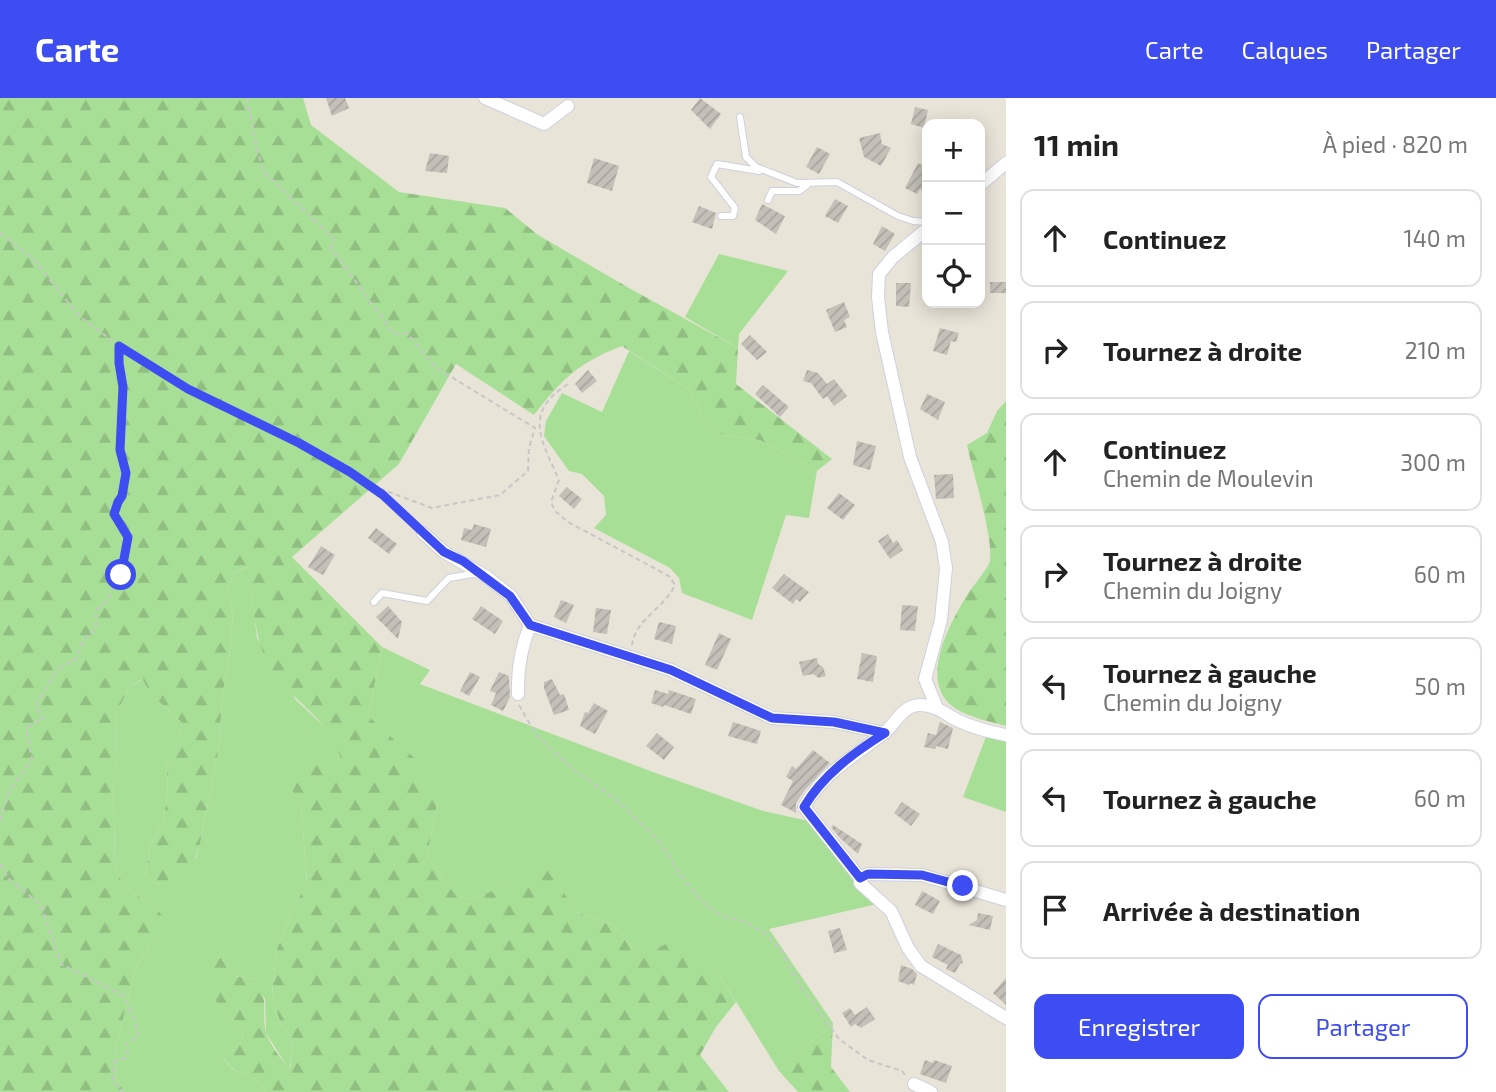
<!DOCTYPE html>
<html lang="fr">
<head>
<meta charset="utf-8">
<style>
  :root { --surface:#fff; --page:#f6f6f6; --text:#222; --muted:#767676; --line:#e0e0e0; --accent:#3d4df2 }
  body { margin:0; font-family:"Exo 2",sans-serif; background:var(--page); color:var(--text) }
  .controls { position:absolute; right:21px; top:21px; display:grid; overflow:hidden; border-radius:14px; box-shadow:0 4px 18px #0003 }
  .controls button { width:63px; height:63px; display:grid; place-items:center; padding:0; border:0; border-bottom:2px solid var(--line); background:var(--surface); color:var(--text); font:35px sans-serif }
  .stop { position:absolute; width:21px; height:21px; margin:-16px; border:5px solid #3d4df2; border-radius:50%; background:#fff }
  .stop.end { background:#3d4df2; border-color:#fff; box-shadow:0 2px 7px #0008 }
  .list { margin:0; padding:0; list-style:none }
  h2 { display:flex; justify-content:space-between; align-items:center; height:91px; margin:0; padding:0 28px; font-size:30px }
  h2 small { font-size:23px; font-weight:400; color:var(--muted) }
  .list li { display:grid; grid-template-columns:46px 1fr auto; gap:21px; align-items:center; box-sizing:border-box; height:98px; margin:0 14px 14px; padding:0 14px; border:2px solid var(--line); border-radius:14px }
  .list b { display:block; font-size:26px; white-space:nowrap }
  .list p { margin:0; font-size:23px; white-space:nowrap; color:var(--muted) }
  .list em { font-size:23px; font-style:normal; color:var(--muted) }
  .actions { display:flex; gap:14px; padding:21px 28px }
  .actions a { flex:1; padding:16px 0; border:2px solid var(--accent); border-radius:14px; text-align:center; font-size:24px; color:var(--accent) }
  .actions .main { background:var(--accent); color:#fff }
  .icon { flex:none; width:38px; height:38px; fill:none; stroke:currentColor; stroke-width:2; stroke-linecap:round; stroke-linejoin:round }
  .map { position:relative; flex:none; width:1006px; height:994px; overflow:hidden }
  header { display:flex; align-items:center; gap:42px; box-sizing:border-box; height:98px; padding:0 35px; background:var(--accent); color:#fff }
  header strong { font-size:33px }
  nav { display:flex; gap:38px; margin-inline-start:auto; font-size:24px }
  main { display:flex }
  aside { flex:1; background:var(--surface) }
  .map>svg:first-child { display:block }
  .grass { fill:#a8df96 }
  .forest { fill:url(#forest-firs) }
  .building { fill:url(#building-hatch) }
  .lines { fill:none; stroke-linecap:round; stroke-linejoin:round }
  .lane-casing { stroke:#ced0e0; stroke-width:8 }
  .street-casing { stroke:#ced0e0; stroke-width:14 }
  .path { stroke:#c7c7c7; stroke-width:2; stroke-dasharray:5 3.5; stroke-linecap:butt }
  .lane { stroke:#fff; stroke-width:6 }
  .street { stroke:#fff; stroke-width:12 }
  .route { stroke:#3d4df2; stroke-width:9 }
</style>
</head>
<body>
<header>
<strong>Carte</strong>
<nav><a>Carte</a><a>Calques</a><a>Partager</a></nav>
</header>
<main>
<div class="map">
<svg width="1006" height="994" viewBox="0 0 1006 994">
  <defs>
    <pattern id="forest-firs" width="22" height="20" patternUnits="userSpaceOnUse" patternTransform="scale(1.75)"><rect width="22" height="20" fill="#a8df96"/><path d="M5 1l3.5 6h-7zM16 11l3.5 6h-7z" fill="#91bf81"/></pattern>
    <pattern id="building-hatch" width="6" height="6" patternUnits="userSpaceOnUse" patternTransform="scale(1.75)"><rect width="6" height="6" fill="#c4c0b8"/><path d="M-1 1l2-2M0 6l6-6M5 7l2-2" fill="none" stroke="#a8a59e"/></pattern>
  </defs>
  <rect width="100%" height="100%" fill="#e9e4d8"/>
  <path class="grass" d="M719 156 788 173 739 236 738 250 685 219Z
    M629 253 688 291 709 329 724 338 760 342 817 373 809 420 786 417 752 522 682 495 679 480 670 470 594 430 606 417 604 398 582 376 569 373 544 338 546 323 562 295 602 314Z
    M248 469 257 540 296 602 328 632 337 644 340 659 301 705 307 786 292 813 276 854 272 898 281 927 291 938 292 958 289 972 266 935 265 901 255 881 234 878 222 860 215 859 214 901 241 931 243 938 237 951 223 957C228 974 241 974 254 981 259 983 262 989 265 994H124L117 982 114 958 135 872 151 846 162 835 155 809 130 793 121 782 115 768 113 676 117 661 116 616 130 588 144 581C150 601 168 609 182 625L179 639 166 664 168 693 163 723 150 749 145 777 159 786 196 760 200 746 218 655 223 593 229 563 233 518 228 489 234 475Z
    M382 549 430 572 420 586 653 674 763 713 809 723 877 806 769 831 833 925 779 973 719 876 639 858 613 827 578 815 545 770 474 801 457 799 427 758 437 706 368 618Z
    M987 636 1006 640V714L963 699Z"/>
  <path class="forest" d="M0 0H303L311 27 399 94 505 110 538 137 629 190 738 250 736 286 832 361 817 373 760 342 724 338 709 329 688 291 622 248C578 265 562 281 534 317L456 266 399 366 292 459 382 549 368 618 421 666 437 706 427 758 457 799 474 801 545 769 578 815 613 827 639 858 666 846 719 876 736 904 716 929 700 957 729 994H265C262 989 259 983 254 981 241 974 229 974 223 957L237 951 243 938 241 931 214 901 210 879 211 865 215 859 222 860 234 878 255 881C270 897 261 915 266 934 269 945 282 963 290 971L292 958 291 938 281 927 272 898 276 854 292 813 307 785 301 705 285 682 289 668 303 662 330 670 340 659C331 620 286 601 268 565 252 535 254 501 247 469L234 475 228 489 233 518 229 563 223 593 218 655 200 746C193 773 182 775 159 786L145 778 150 749 163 723 168 693 166 664 169 650 179 639 182 625C167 608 151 602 143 581L130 588 116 616 117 661 113 676 115 768 121 782 130 793 155 809 165 821 162 835 151 846 135 872 114 958 117 982 124 994H0Z
    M1006 303V628C989 623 970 620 955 610 916 584 951 523 969 494 974 487 989 469 990 463 993 437 973 375 967 347L987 335 997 313Z
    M833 925 831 969 850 994H798L779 973Z"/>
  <path class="building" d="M326 0H345L349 10 332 18Z
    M700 0 721 16 710 31 691 12Z
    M915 9 928 12 924 30 911 26Z
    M880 35 882 46 891 50 881 68 864 59 859 40Z
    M817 49 830 56 819 76 806 69Z
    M430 55 449 58 447 75 425 73Z
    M594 60 619 68 612 93 587 85Z
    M918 65 927 70V84L923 93 920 91 917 96 905 90Z
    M835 101 848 108 838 125 825 118Z
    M762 106 785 118 776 136 755 122Z
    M699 108 716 115 712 131 692 124Z
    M882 128 895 136 885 153 873 146Z
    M990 184H1006V195H990Z
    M896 185H911L909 209 896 208Z
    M844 204 850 219 844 222 847 229 835 234 826 212Z
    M940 230 959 235 956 244 951 243 947 257 933 253Z
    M750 237 767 254 757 262 741 246Z
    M588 272 597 283 582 295 575 286Z
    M807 272 818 275 827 286 834 281 847 298 834 308 827 298 823 301 811 285 803 283Z
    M763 287 789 309 780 319 755 296Z
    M927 296 945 304 938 322 920 311Z
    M857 343 876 348 870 372 853 367Z
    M953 376 954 400 936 401 934 377Z
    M567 389 582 401 574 411 559 398Z
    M839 395 855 407 843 422 827 410Z
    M474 426 491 431 486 449 461 442 464 430 472 432Z
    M376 430 397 446 389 456 368 440Z
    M888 436 893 445 897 442 903 452 890 461 878 443Z
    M321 448 335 457 323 477 308 469Z
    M784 476 809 494 800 504 796 501 793 506 772 490Z
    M561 502 574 507 566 525 554 519Z
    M902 507 918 508 915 533 900 532Z
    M388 508 402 524 398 541 376 519Z
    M481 508 503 523 495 536 472 521Z
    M596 510 611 512 607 536 593 534Z
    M659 524 676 528 672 546 654 541Z
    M719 535 731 541 717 572 705 567Z
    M862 555 877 558 873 584 857 581Z
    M817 560 818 566 823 569 826 578 819 580 813 576 803 578 799 564Z
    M470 574 480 579 469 598 460 593Z
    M499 574 509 578 510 599 503 613 491 607 496 595 490 593Z
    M552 581 560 597 564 596 569 612 554 617 544 590V584Z
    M655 592 668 596 669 592 696 601 691 616 664 607 663 609 651 605Z
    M594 605 608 613 595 636 580 628 585 614 588 615Z
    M733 624 761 633 757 646 728 638Z
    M940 624 953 630 948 651 936 648 935 651 924 649 928 635 936 637Z
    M657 635 674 649 664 662 646 648Z
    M813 652 830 665 805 692 796 705V715L781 707 793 683 786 679 792 668 796 671Z
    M902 704 920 716 911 728 894 715Z
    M833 727 862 746 858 756 840 740 831 729Z
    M922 793 940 803 933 816 915 807Z
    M978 815 993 818 990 832 969 827 977 822Z
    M840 830 847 852 834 855 828 833Z
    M938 846 961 857 963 865 960 866 955 875 946 871 948 867 932 859Z
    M901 867 912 871 917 876 914 887 910 885 909 887 898 883Z
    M1006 880V907L993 895Z
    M867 909 875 921 861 930 855 926 851 929 842 915 850 910 855 917Z
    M925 962 933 965 934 962 952 968 946 985 920 976Z"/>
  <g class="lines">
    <defs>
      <path id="lane" d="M740 19 746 59 756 69 797 85 837 84 898 118 913 123 927 124
        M768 102 772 93H799L807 87
        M721 118H733L735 110 711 79 717 66 759 73
        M374 504 382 495 427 503 449 480 478 475"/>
      <path id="street" d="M485 0 544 26 568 8
        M980 87 1006 65
        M927 131 893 159 879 176 878 199 882 234 910 359 942 444 946 470 941 522 925 581 937 610
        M423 435 444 454 487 479 511 498 530 527 671 572 772 620 834 624 885 635
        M518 596C517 571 521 550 530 527
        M1006 637C990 634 974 630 959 623 945 616 936 607 920 607 902 607 895 627 883 636 852 660 824 674 804 709L860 780V785L891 813 908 850 921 868 1006 920
        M860 780 868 776 922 777 1006 802
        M914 986 931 994"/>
    </defs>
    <use href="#lane" class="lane-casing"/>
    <use href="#street" class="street-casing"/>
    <path class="path" d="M247 0 257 52 264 74 333 140 331 150 394 236 407 235 435 269 535 330 529 350 528 373 500 397 432 410 362 384
      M0 135 32 160 79 218 138 262 188 291 299 345 361 383
      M568 286C522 315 542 343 559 382L551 404 555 413 568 424 669 478 675 487C664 511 636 520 632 547
      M366 386 383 397 415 427
      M519 607 537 638 571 670 614 700 659 743 679 775 702 804 720 817 745 824 766 836 782 854 801 889 839 941 868 962 902 973 906 978
      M0 722 9 693 32 662 26 630 43 620 36 610 37 605 58 571 77 560 83 542 96 530V513L108 501 114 487 121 481 123 457 128 439 114 416 118 404 123 398 126 375 120 352 123 290 119 265V248
      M0 766 8 780 41 807 61 866 124 898 136 926 138 938 126 946 128 956 125 960 114 964 113 984 123 994"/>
    <use href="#lane" class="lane"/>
    <use href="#street" class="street"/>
  </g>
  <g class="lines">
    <path class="route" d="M121 477 128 439 114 416 118 404 122 398 126 375 120 352 123 289 119 265V248L188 291 299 345 350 374 383 397 444 454 463 463 510 498 530 527 671 572 772 620 834 624 885 635C853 655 823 677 804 709L860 780 868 776 922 777 963 788"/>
  </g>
</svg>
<div class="controls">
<button>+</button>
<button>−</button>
<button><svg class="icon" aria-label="locate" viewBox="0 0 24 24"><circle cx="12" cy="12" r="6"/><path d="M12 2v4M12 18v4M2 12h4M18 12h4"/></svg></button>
</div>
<div class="stop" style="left:121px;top:477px"></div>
<div class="stop end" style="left:963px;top:788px"></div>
</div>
<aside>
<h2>11 min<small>À pied · 820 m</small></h2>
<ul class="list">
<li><svg class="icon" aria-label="ahead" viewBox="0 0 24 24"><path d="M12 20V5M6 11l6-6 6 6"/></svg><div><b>Continuez</b></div><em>140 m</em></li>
<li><svg class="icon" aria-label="right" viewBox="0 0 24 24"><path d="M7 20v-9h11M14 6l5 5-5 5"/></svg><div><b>Tournez à droite</b></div><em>210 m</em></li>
<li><svg class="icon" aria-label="ahead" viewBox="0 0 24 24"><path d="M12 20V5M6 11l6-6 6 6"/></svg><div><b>Continuez</b><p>Chemin de Moulevin</p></div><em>300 m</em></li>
<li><svg class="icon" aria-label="right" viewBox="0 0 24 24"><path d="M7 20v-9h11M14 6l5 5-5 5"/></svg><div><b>Tournez à droite</b><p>Chemin du Joigny</p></div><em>60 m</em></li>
<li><svg class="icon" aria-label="left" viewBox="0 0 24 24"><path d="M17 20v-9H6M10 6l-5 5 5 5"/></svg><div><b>Tournez à gauche</b><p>Chemin du Joigny</p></div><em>50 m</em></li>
<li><svg class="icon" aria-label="left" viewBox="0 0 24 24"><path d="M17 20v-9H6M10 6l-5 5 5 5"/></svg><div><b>Tournez à gauche</b></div><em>60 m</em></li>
<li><svg class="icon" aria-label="arrive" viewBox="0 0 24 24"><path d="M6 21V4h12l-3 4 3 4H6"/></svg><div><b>Arrivée à destination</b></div></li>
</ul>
<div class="actions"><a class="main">Enregistrer</a><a>Partager</a></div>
</aside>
</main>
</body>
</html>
